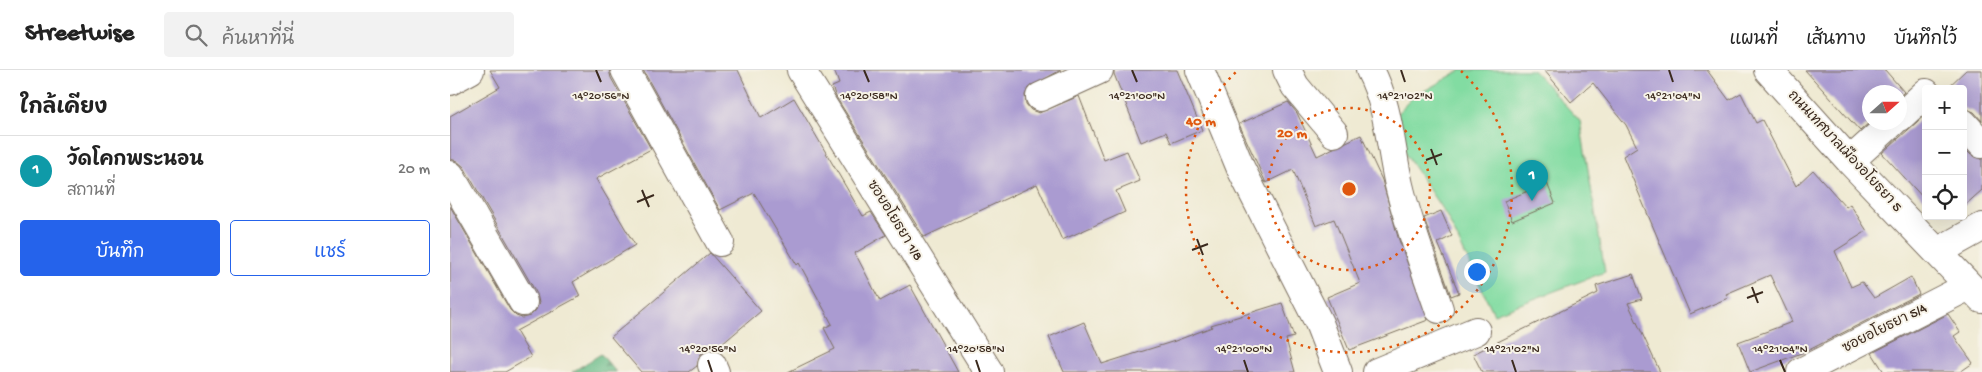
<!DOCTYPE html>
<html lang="th">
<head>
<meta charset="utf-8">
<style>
  :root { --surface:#fff; --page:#f2f2f2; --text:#222; --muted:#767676; --line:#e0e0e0; --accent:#2563eb }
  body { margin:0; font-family:"Gochi Hand","Playpen Sans Thai",sans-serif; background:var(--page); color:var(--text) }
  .controls { position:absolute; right:15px; top:15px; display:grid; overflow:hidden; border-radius:5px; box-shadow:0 5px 20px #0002 }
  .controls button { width:45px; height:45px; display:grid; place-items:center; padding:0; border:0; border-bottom:1px solid var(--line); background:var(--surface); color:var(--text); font:25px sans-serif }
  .compass { position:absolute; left:1412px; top:15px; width:45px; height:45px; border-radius:50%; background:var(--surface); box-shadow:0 5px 20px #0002; rotate:69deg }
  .you { position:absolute; left:1026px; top:201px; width:18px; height:18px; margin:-12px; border:4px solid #fff; border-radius:50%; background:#1a73e8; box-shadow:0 0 0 8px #1a73e833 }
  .badge { display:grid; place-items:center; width:32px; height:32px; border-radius:50%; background:var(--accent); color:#fff; font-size:16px; font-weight:700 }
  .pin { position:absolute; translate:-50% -41px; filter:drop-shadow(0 1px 2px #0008) }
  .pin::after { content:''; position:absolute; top:26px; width:18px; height:15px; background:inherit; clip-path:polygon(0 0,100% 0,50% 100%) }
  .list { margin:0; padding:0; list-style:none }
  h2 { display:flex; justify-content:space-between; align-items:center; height:65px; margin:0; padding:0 20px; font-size:21px }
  h2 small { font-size:16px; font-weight:400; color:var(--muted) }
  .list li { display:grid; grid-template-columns:32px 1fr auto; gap:15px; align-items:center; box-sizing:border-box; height:70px; padding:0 20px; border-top:1px solid var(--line) }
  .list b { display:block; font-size:19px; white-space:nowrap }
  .list p { margin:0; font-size:16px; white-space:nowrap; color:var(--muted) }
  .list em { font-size:16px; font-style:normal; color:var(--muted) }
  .actions { display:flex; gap:10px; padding:15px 20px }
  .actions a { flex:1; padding:11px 0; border:1px solid var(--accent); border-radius:5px; text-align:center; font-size:18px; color:var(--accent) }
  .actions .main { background:var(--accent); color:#fff }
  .icon { flex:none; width:28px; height:28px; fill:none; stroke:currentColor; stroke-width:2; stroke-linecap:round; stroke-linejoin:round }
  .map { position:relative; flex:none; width:1532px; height:302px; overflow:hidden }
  header { display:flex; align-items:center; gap:30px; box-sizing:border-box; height:70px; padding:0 25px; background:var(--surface); border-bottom:1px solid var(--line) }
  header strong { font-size:24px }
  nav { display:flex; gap:28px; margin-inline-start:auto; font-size:18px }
  .search { width:350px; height:45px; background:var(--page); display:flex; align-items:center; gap:12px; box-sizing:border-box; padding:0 18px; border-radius:5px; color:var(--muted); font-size:19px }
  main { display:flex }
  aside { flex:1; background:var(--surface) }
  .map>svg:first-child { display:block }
  .green { fill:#82dca2; stroke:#5e8360 }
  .forest { fill:url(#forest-firs); stroke:#527353 }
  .building { fill:#aa9bd1 }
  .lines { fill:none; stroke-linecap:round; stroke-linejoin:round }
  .minor-casing { stroke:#7a6d5d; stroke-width:30 }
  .minor { stroke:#fff; stroke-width:28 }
  .ticks { fill:none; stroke:#3b2a1e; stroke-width:2 }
  .ring { fill:none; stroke:#df570d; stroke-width:2.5; stroke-dasharray:2.5 5 }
  .labels { text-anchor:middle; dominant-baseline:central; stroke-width:4; stroke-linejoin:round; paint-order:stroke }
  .street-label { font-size:14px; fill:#3b2a1e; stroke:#f7f3e8 }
  .ticks-label { font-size:12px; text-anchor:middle; fill:#3b2a1e; stroke:#f7f3e8; stroke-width:4; stroke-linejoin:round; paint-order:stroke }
  .centre { fill:#df570d; stroke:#f7f3e8; stroke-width:2.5 }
  .ring-label { font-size:15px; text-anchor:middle; font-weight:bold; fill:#df570d; stroke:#f7f3e8; stroke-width:4; stroke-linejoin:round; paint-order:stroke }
</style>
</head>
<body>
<header>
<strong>Streetwise</strong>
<div class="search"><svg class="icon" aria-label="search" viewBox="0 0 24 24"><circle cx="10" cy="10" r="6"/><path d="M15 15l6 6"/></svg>ค้นหาที่นี่</div>
<nav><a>แผนที่</a><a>เส้นทาง</a><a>บันทึกไว้</a></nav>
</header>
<main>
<aside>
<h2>ใกล้เคียง<small></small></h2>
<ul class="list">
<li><span class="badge" style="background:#0f9aa8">1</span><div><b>วัดโคกพระนอน</b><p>สถานที่</p></div><em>20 m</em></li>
</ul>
<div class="actions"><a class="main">บันทึก</a><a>แชร์</a></div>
</aside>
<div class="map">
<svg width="1532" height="302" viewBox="0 0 1532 302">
  <defs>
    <pattern id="forest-firs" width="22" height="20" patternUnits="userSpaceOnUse" patternTransform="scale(1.25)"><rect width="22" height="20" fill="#69bc88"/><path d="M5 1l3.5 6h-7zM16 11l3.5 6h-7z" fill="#58996f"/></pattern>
  </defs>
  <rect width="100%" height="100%" fill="#f7f3e8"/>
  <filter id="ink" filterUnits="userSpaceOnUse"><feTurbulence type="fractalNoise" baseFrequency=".02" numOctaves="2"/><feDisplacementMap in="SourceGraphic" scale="10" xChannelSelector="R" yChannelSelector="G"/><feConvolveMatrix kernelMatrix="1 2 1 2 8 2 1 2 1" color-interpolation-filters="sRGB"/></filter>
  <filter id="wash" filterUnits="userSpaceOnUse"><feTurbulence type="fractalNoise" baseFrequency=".0096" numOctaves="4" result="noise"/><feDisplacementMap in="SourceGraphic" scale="20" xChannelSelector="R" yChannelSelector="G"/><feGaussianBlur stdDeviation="1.12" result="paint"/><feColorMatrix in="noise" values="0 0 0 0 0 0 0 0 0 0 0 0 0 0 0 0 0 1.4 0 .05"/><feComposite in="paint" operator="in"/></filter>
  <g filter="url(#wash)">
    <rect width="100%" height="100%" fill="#efead3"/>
    <path class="green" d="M1011 0H1083L1130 51 1155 202 1044 244 996 145 936 55 962 28Z"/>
    <path class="forest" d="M151 284 166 302H122Z"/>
    <g id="blocks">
      <path class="building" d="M40 0H159L161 8 201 79 146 109 185 175 123 212 130 226 66 261 81 287 55 302H0V136L60 240 66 246 72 248 80 246 86 240 89 233 87 224 14 97 7 91 0 89V46L50 17Z
        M193 0H288L311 48 344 28 413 146 421 142 436 165 405 183 430 231 460 215 508 302H338L385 279 374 258 382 254 349 193 347 195 304 123 270 140Z
        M384 0H611L578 18 575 25 576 34 581 40 589 43 629 26 654 90 677 81 690 111 666 121 675 142 612 170 587 114 474 167 386 27 382 17 389 14Z
        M664 0H727L752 60 721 73 716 62 691 72 664 4Z
        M1094 0H1257L1279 30 1291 23 1306 53 1312 50 1346 116 1363 100 1396 137 1400 134 1417 161 1385 181 1401 217 1412 212 1424 228 1461 207 1469 224 1357 281 1300 302 1288 272 1342 252 1320 205 1276 224 1278 228 1240 244 1173 86 1187 77 1176 55 1143 13 1121 32Z
        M1355 0H1435L1454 22 1450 26V22H1420V52L1410 61Z
        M1516 0H1532V51L1524 42 1513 38V19H1496Z
        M838 32 847 43 867 86 911 65 932 110 948 167 978 250 899 280 877 227 910 213 884 149 866 156 843 100 816 113 789 54Z
        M1476 44V131L1432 83Z
        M1513 77 1521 85 1532 89V120L1513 137Z
        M1097 113 1105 133 1062 151 1054 131Z
        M991 141 1002 166 988 173 1009 223 1001 226 974 148Z
        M260 183 311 241 265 280H256L250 285 247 296 239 302H191L161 267Z
        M1183 204 1192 229 1178 233 1210 302H1032L1023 284 1148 223 1146 216Z
        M832 233 844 267 836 269 845 302H614L599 267 634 252 652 294 725 271 762 257 761 255Z
        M1498 244 1510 262 1504 266 1523 293 1510 302H1434L1422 283Z"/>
    </g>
  </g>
  <g filter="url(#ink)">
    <use href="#blocks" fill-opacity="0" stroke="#7a6d5d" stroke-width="1"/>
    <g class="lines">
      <defs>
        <path id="minor" d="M175 0 270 172
          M351 0 539 302
          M750 0 791 99 869 253 888 302
          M837 0 845 16 884 63
          M920 0C939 36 940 76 949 115 959 157 975 198 989 239
          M1318 0 1400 91 1532 229
          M0 11 20 0
          M590 27 649 0
          M1450 47 1476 23
          M1513 53 1532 74
          M1400 91 1443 52
          M0 105 73 232
          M1487 182 1532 157
          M262 295 265 302
          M927 302 1026 261
          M1351 302 1519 216"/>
      </defs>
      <use href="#minor" class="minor-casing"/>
      <use href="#minor" class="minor"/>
    </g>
  </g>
  <path class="ticks" d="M146 0 151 12M414 0 419 12M682 0 687 12M951 0 955 12M1219 0 1223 12M981 79 987 95M976 90 992 84M192 120 199 137M187 132 204 125M747 169 753 185M742 180 758 174M1302 217 1308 233M1297 228 1313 222M258 290 262 302M526 290 530 302M794 290 798 302M1062 290 1066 302M1330 290 1335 302"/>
  <g class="ring">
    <circle cx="899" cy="119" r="81"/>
    <path d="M1011 1A163 163 0 1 1 787 1"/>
  </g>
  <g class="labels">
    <g class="street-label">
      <text transform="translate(1394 82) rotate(47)">ถนนเทศบาลเมืองอโยธยา 5</text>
      <text transform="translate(444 151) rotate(58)">ซอยอโยธยา 1/8</text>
      <text transform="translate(1435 259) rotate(-27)">ซอยอโยธยา 5/4</text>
    </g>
  </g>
  <g class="ticks-label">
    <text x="151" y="29">14°20'56"N</text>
    <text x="419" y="29">14°20'58"N</text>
    <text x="687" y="29">14°21'00"N</text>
    <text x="955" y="29">14°21'02"N</text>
    <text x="1223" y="29">14°21'04"N</text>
    <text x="258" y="282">14°20'56"N</text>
    <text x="526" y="282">14°20'58"N</text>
    <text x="794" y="282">14°21'00"N</text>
    <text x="1062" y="282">14°21'02"N</text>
    <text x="1330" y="282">14°21'04"N</text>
  </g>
  <circle cx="899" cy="119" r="8" class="centre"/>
  <g class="ring-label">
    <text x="751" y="55">40 m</text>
    <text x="842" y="67">20 m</text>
  </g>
</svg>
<div class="controls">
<button>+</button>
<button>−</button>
<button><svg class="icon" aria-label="locate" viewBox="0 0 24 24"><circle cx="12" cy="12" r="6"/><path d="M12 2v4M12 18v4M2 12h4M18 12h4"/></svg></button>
</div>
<svg class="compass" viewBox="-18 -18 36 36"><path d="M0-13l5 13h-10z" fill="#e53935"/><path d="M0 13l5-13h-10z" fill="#767676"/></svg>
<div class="you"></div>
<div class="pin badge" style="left:1082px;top:131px;background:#0f9aa8">1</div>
</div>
</main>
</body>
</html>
